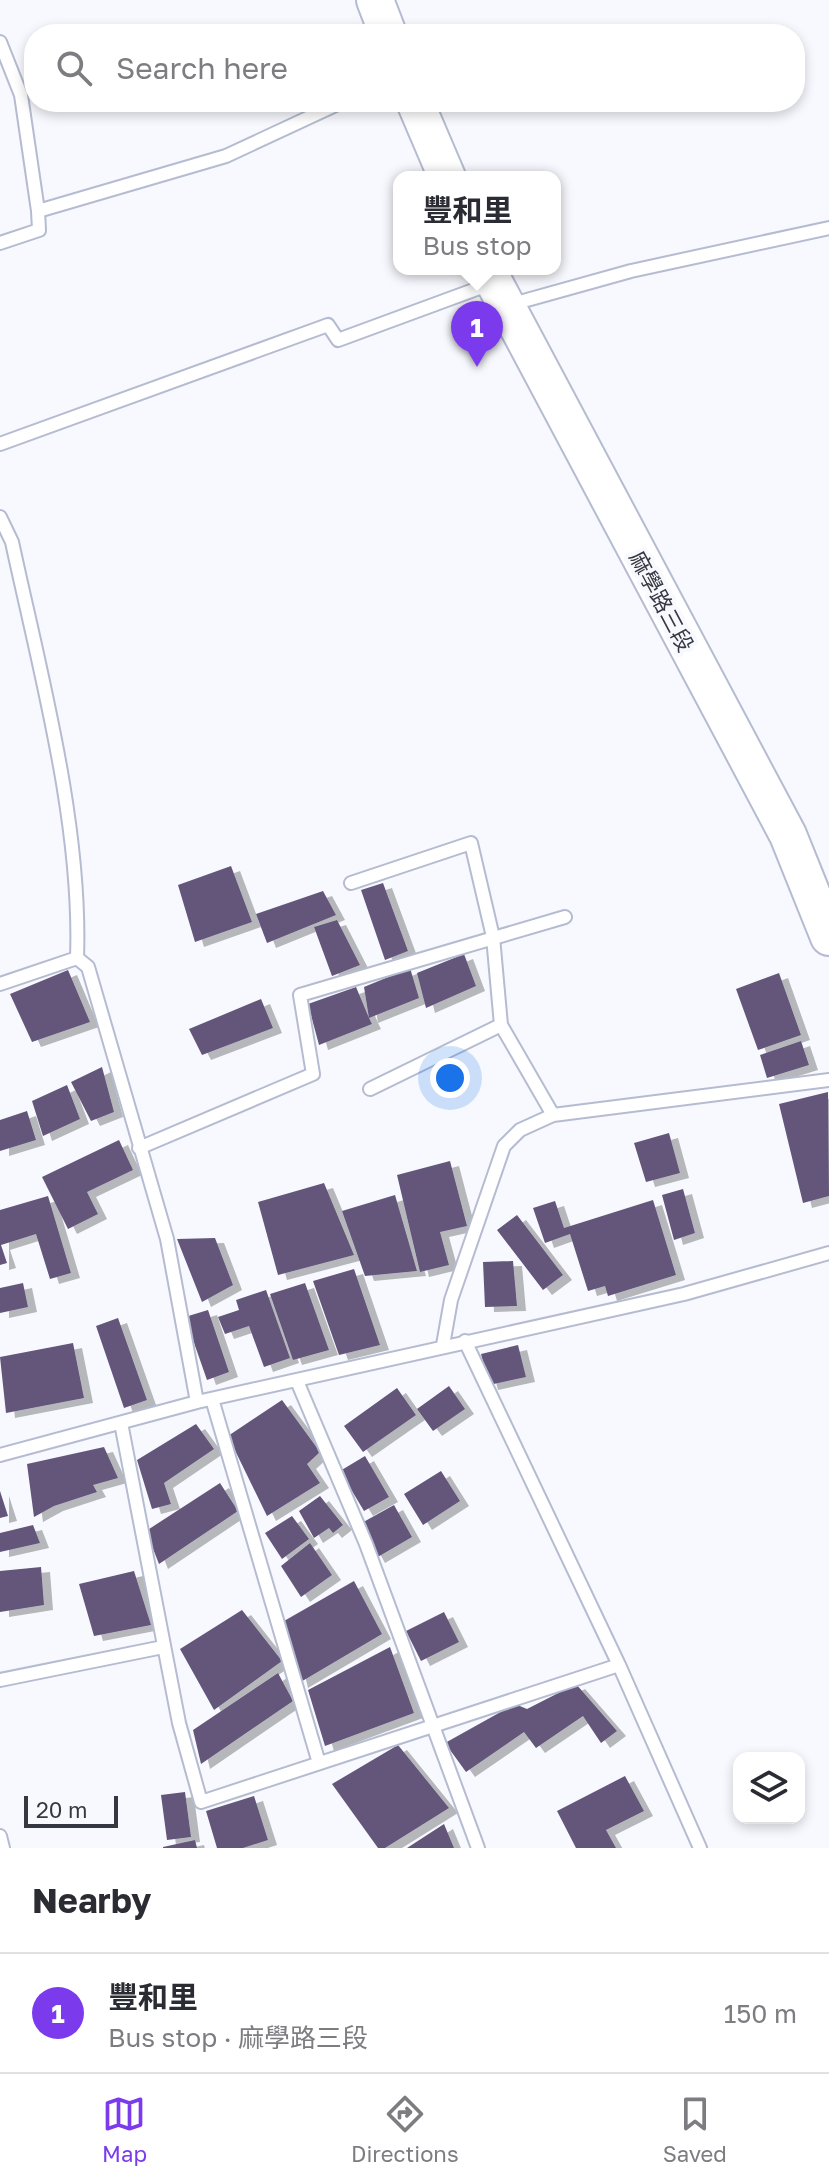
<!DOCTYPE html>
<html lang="en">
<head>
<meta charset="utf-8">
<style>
  :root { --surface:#fff; --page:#f2f2f3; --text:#2b2b33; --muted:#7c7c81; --line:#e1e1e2; --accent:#7c3aed }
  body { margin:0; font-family:"Golos Text","Noto Sans TC",sans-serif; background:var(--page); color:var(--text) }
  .controls { position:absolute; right:24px; bottom:24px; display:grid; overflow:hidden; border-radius:16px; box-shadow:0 4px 12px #0003 }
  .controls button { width:72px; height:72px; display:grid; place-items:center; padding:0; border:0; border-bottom:2px solid var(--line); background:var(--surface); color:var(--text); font:40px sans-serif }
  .scale { position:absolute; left:24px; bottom:20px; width:94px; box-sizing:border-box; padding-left:8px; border:4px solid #363841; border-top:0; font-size:22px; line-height:28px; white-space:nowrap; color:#363841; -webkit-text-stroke:6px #f8f9fe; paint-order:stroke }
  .you { position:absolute; left:450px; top:1078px; width:28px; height:28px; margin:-20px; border:6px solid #fff; border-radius:50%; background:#1a73e8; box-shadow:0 0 0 12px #1a73e833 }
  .badge { display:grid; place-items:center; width:52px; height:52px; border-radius:50%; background:var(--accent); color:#fff; font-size:26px; font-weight:700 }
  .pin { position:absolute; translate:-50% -66px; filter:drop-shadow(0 2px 4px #0008) }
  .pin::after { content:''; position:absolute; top:42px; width:28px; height:24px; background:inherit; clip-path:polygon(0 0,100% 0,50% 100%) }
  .popup { position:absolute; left:393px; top:171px; width:168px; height:104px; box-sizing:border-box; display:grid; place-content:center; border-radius:16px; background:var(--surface); filter:drop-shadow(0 2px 6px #0005); font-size:26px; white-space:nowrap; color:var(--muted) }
  .popup b { font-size:30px; color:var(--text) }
  .popup::after { content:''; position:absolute; left:50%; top:100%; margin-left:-16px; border:16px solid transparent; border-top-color:var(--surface) }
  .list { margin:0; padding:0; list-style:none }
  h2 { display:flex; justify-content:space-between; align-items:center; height:104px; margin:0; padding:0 32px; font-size:34px }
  h2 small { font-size:26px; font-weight:400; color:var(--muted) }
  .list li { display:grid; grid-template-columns:52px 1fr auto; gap:24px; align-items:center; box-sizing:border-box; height:120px; padding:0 32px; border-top:2px solid var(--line) }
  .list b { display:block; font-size:30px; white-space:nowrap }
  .list p { margin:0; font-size:26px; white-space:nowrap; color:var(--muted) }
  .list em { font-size:26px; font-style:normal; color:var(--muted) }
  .icon { flex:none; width:44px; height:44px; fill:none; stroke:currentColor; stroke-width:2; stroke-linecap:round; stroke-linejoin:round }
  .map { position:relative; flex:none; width:829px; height:1848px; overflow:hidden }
  .search { position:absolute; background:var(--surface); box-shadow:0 4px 12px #0003; left:24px; right:24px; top:24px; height:88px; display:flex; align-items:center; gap:20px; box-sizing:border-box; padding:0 28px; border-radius:32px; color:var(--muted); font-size:30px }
  .sheet { height:224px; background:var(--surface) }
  nav { display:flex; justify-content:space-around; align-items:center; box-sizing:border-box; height:112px; border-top:2px solid var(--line); background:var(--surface); font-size:22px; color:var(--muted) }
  nav a { display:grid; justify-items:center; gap:4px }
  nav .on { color:var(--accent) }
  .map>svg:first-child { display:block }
  .building { fill:#63577a; filter:url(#shadow) }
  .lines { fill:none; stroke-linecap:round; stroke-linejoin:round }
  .service-casing { stroke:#b5bcd1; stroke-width:16 }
  .secondary-casing { stroke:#b5bcd1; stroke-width:40 }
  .service { stroke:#fff; stroke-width:12 }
  .secondary { stroke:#fff; stroke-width:36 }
  .labels { text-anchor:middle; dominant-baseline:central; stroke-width:8; stroke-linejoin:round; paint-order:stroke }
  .street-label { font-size:22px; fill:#363841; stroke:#f8f9fe }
</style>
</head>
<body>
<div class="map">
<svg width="829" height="1848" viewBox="0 0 829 1848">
  <defs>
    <filter id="shadow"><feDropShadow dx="9" dy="5" stdDeviation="0" flood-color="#0004"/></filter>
  </defs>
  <rect width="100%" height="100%" fill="#f8f9fe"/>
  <path class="building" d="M231 866 252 922 195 942 178 885Z
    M383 883 408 951 385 960 361 890Z
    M323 891 336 915 267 943 256 914Z
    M337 920 360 965 332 976 314 927Z
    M464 954 476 986 426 1008 417 973Z
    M410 968 419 998 369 1018 372 1024 319 1045 308 1004 356 987 369 1018 364 987Z
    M68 970 90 1022 32 1042 10 994Z
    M779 973 801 1035 758 1050 736 989Z
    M261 999 273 1028 202 1055 189 1029Z
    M801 1041 809 1065 767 1078 760 1055Z
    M102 1067 114 1112 91 1121 71 1082Z
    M67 1085 80 1119 43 1136 32 1101Z
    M828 1092 829 1196 803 1203 779 1104Z
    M27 1111 36 1140 0 1151V1120Z
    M669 1133 680 1173 646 1182 634 1143Z
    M119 1140 133 1170 87 1192 98 1214 68 1229 42 1177Z
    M450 1161 467 1226 440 1232 449 1265 420 1272 397 1175Z
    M324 1183 354 1255 278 1275 258 1202Z
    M683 1189 695 1233 674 1240 662 1195Z
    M395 1195 417 1271 365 1276 342 1211Z
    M48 1196 71 1273 50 1279 36 1234 1 1245 7 1263 0 1265V1210Z
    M653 1200 676 1275 608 1296 605 1286 588 1291 570 1234 545 1243 533 1208 555 1201 564 1228Z
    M517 1215 563 1275 543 1290 497 1230Z
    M215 1238 233 1285 202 1302 177 1239Z
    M513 1261 517 1306 485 1307 483 1262Z
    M354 1269 380 1345 339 1355 313 1281Z
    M23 1283 28 1307 0 1313V1288Z
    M305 1283 329 1350 293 1360 270 1294Z
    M266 1290 290 1358 264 1367 249 1326 225 1334 218 1317 239 1310 236 1300Z
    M208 1310 229 1372 207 1380 185 1317Z
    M118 1318 147 1400 124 1408 96 1326Z
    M73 1343 84 1398 6 1413 0 1357Z
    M518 1345 526 1377 489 1385 481 1354Z
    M449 1386 465 1409 433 1431 417 1409Z
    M397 1388 416 1415 363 1452 344 1426Z
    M282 1400 320 1452 307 1464 320 1483 267 1516 228 1436Z
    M196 1424 214 1449 164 1483 171 1504 152 1509 137 1460Z
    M104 1447 118 1478 93 1485 97 1492 54 1506 34 1517 27 1464Z
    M365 1456 389 1497 364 1511 340 1471Z
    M441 1471 460 1501 423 1525 404 1494Z
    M220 1483 238 1511 159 1564 146 1531Z
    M0 1491 8 1516 0 1518Z
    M320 1496 343 1525 333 1533 329 1528 314 1538 299 1511Z
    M394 1505 412 1537 376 1558 358 1525Z
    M292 1516 309 1539 282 1559 265 1533Z
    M33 1525 40 1543 0 1552V1533Z
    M310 1543 332 1575 301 1597 281 1566Z
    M41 1567 44 1605 0 1612V1571Z
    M134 1571 151 1625 94 1636 79 1584Z
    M354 1581 382 1634 299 1683 284 1621Z
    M242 1610 282 1661 214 1710 180 1649Z
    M444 1612 459 1642 421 1661 406 1631Z
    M390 1647 414 1713 325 1746 308 1690Z
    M278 1673 293 1701 201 1764 193 1730Z
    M576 1684 617 1731 601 1743 583 1716 536 1748 524 1732 466 1772 445 1743 515 1704 527 1709Z
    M398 1745 449 1808 385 1848H378L332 1784Z
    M625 1776 644 1811 606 1830 616 1848H576L557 1811Z
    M185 1792 191 1837 167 1840 161 1795Z
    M254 1796 268 1840 243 1848H217L206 1811Z
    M444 1824 454 1848H407Z
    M195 1840 197 1848H163V1847Z"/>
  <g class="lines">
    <defs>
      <path id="service" d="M0 42 21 95 38 211
        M0 243 39 230 38 211 226 156 342 102
        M509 305 631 271 829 228
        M0 444 328 325 338 340 490 284
        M0 517 12 542C40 672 82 825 77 958
        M351 883 471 843 493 937 501 1025 553 1115
        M0 984 77 958 88 967 167 1239 197 1402
        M370 1089 501 1025
        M139 1148 313 1074 300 995 565 917
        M465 1341 619 1665 700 1848
        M443 1345 451 1300 504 1146 520 1130 553 1115 829 1080
        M297 1381 366 1544 478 1848
        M212 1399 319 1763
        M121 1423 179 1723 201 1802 619 1665
        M0 1455 197 1402 684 1294 829 1253
        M0 1680 163 1647
        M0 1836 3 1848"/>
      <path id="secondary" d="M375 0 388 34
        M415 102 447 177
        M487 269 788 835 829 937"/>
    </defs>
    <use href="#service" class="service-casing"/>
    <use href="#secondary" class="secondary-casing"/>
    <use href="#service" class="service"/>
    <use href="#secondary" class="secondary"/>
  </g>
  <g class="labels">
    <g class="street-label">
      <text transform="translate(662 601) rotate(62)">麻學路三段</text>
    </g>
  </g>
</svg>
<div class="controls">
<button><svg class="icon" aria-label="layers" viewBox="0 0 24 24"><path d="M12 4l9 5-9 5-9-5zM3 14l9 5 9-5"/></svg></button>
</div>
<div class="scale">20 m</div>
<div class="you"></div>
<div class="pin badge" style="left:477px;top:367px">1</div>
<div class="popup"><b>豐和里</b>Bus stop</div>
<div class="search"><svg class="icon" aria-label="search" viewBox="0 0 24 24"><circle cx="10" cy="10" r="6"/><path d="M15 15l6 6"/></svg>Search here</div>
</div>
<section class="sheet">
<h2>Nearby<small></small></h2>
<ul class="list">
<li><span class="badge">1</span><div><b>豐和里</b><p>Bus stop · 麻學路三段</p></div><em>150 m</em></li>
</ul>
</section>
<nav>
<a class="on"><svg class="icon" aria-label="map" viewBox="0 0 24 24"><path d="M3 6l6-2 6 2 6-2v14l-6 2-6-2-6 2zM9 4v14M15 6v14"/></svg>Map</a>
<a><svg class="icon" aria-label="directions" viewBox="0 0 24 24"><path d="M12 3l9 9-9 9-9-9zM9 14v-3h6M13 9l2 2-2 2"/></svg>Directions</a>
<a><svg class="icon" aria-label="saved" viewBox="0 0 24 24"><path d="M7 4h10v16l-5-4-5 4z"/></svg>Saved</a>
</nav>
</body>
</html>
